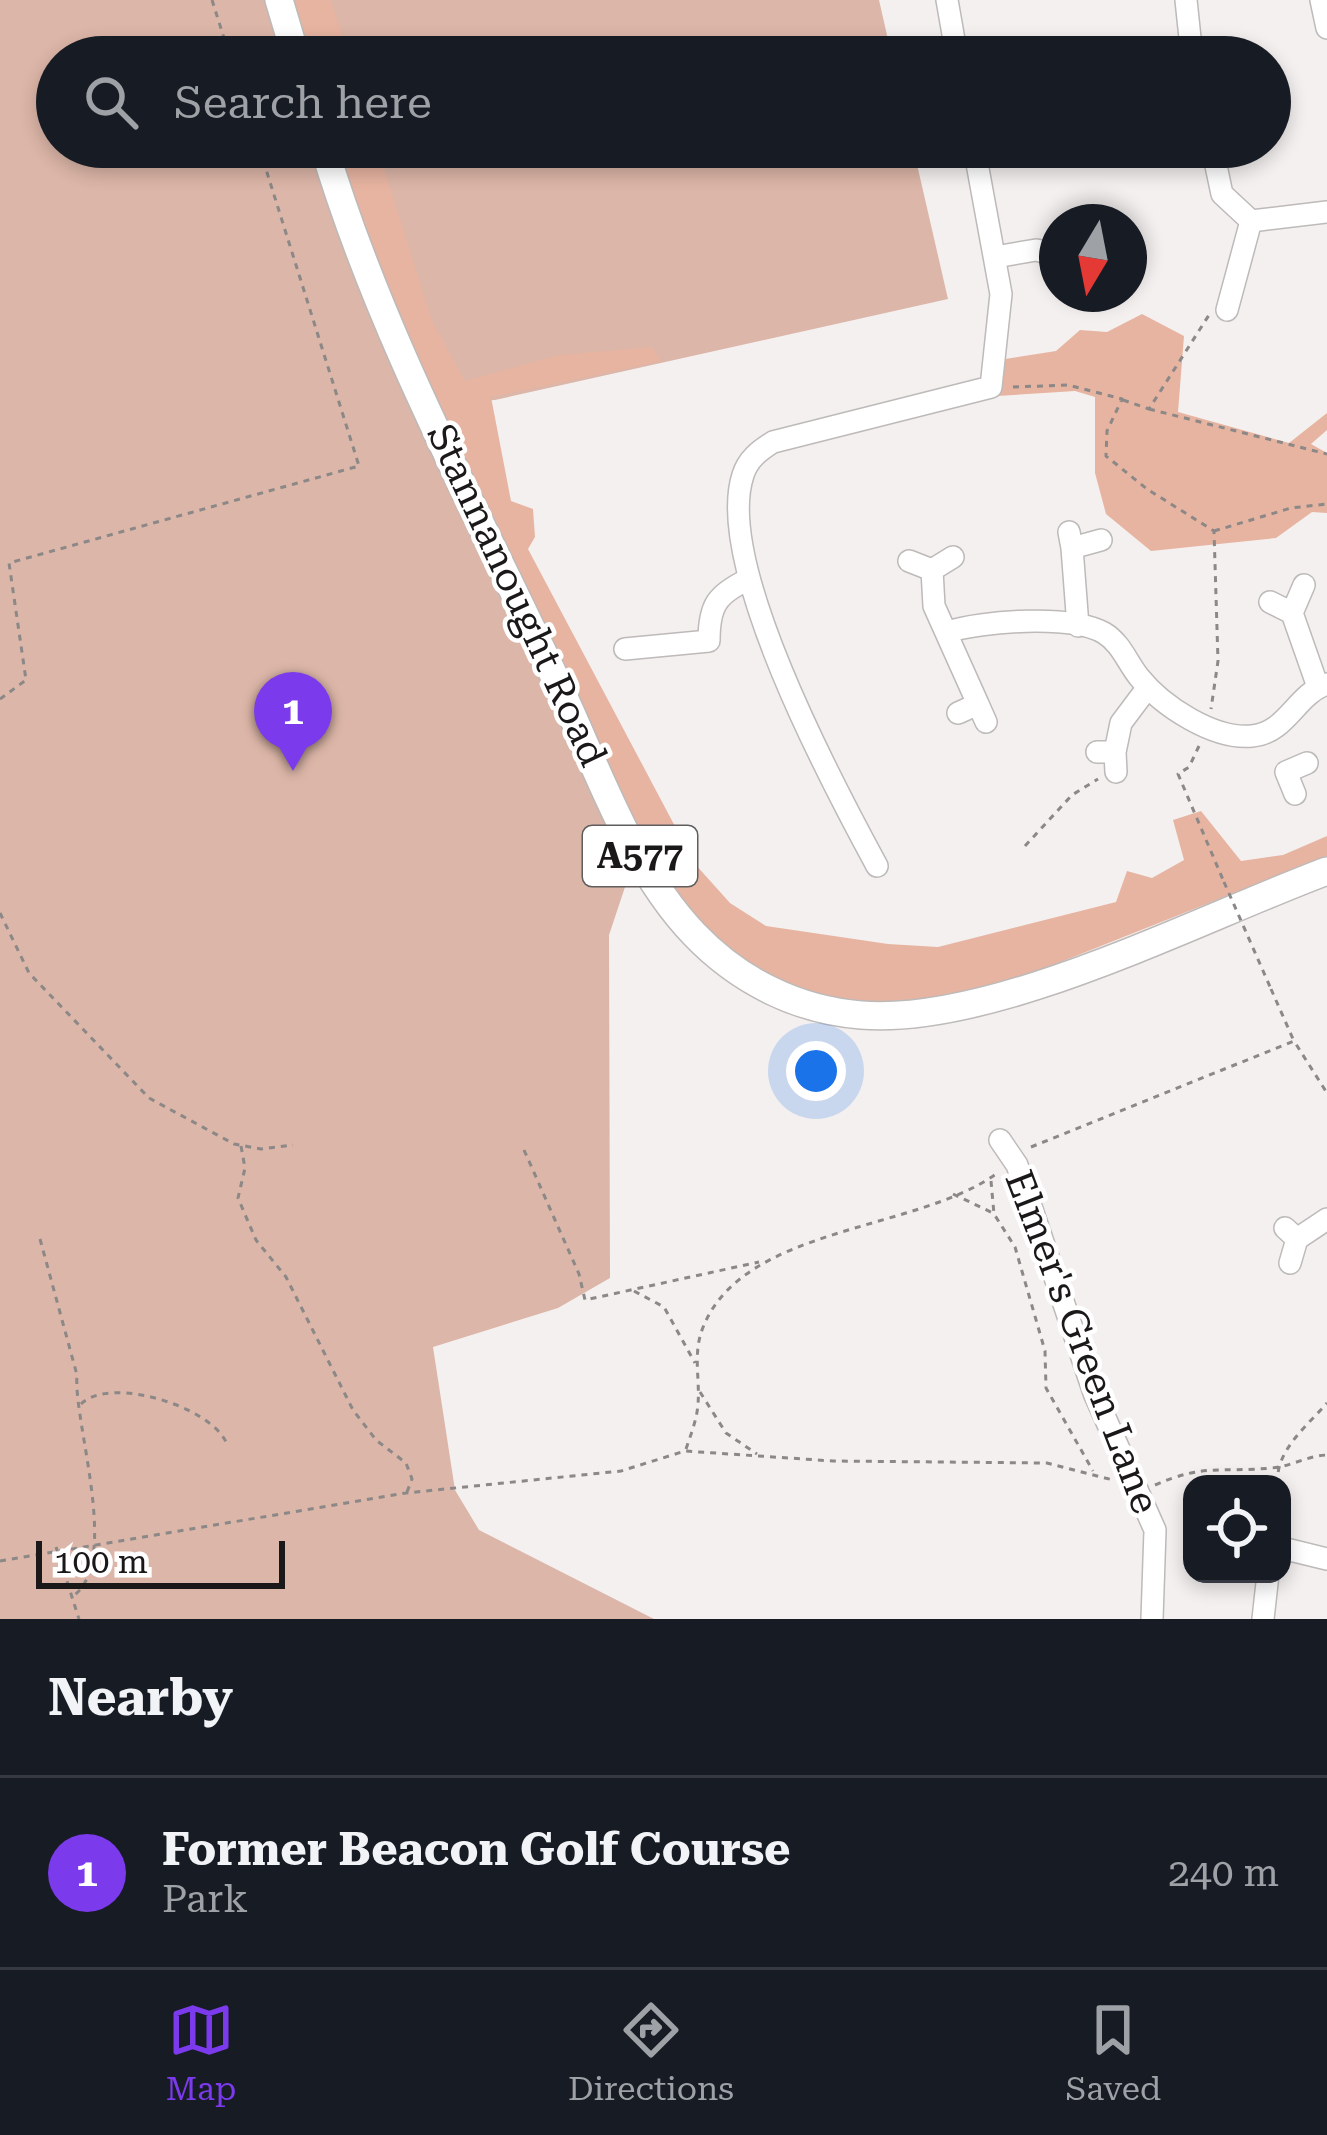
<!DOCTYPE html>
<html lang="en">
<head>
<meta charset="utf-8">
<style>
  :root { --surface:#171b24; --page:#242831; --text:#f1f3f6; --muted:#9ea1a6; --line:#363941; --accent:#7c3aed }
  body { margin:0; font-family:"Roboto Serif",serif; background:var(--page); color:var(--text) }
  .controls { position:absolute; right:36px; bottom:36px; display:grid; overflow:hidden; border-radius:24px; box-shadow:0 6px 18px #0003 }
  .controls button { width:108px; height:108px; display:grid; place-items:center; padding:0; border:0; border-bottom:3px solid var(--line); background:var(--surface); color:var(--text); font:60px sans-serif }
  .compass { position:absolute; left:1039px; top:204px; width:108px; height:108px; border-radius:50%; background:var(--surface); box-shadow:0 6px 18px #0003; rotate:190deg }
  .scale { position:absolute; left:36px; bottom:30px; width:249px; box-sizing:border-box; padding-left:12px; border:6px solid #1a1818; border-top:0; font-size:33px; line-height:42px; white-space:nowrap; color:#1a1818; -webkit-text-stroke:9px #fff; paint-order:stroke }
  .you { position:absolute; left:816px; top:1071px; width:42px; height:42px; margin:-30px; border:9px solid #fff; border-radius:50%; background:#1a73e8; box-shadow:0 0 0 18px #1a73e833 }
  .badge { display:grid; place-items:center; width:78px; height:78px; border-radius:50%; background:var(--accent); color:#fff; font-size:39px; font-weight:700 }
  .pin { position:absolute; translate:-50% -99px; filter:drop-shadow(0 3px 6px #0008) }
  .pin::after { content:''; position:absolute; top:63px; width:42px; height:36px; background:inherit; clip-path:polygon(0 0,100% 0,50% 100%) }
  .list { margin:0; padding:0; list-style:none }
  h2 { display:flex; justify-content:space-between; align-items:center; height:156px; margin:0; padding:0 48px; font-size:51px }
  h2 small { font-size:39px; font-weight:400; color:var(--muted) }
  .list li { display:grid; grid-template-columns:78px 1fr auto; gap:36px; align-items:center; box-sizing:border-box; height:192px; padding:0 48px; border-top:3px solid var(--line) }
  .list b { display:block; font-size:45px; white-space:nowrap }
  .list p { margin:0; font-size:39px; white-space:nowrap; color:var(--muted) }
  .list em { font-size:39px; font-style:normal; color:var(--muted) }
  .icon { flex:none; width:66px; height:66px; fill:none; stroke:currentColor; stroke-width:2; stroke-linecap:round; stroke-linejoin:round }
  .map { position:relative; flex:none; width:1327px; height:1619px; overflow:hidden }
  .search { position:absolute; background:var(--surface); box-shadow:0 6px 18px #0003; left:36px; right:36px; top:36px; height:132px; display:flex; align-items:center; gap:30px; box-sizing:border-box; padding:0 42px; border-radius:66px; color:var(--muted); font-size:45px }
  .sheet { height:348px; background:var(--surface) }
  nav { display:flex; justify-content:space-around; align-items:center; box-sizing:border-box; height:168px; border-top:3px solid var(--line); background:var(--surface); font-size:33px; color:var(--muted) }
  nav a { display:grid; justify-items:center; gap:6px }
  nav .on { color:var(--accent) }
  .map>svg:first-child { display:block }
  .green { fill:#dcb6a8 }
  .forest { fill:#e7b4a1 }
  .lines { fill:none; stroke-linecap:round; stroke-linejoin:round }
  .minor-casing { stroke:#bdbab9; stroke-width:24 }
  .major-casing { stroke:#bdbab9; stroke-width:30 }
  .path { stroke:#8b8887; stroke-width:3; stroke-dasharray:6 6; stroke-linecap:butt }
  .minor { stroke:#fff; stroke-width:21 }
  .major { stroke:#fff; stroke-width:27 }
  .path-bridge { stroke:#8b8887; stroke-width:3; stroke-dasharray:6 6; stroke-linecap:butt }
  .labels { text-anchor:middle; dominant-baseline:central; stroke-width:9; stroke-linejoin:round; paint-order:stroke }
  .shield { fill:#fff; stroke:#5f5d5d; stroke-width:3 }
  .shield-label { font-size:36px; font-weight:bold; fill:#1a1818 }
  .street-label { font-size:39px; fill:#1a1818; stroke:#fff }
</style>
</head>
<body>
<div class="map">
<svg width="1327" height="1619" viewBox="0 0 1327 1619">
  <rect width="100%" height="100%" fill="#f4f0ef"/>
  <path class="green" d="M0 0H879L892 57H57V147H913L948 299 495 400 440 404 632 866 609 935 610 1278 558 1308 433 1347 455 1490 479 1530 654 1619H0Z"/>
  <path class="forest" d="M291 0H331L349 57H307Z
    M333 147H377L432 321 465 381 559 355 652 347 661 361 491 397 511 501 533 509 535 537 528 549 695 864 730 903 766 926 888 944 938 947 1116 902 1127 871 1152 878 1184 860 1173 820 1201 811 1241 861 1283 855 1327 836V856L988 991 918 1007 817 1001 731 964 662 886 434 410Z
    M1142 314 1184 336 1178 412 1289 443 1327 413V430L1311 444 1327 453V513L1312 512 1276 538 1151 551 1106 514 1095 473V397L1075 391 997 396 994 375 1005 359 1056 351 1080 330 1107 332Z"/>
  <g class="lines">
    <defs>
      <path id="minor" d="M947 0 957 57
        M1186 0 1192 57
        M1321 0 1327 28
        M1212 147 1222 194 1251 221 1327 212
        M995 257 1036 250 1057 255
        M1227 310 1251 221
        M1069 532 1072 548 1101 540
        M1072 548 1078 626
        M909 561 932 570 953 557
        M932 570 934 606 978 704
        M1270 602 1292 613 1304 585
        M1292 613 1318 687
        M947 632C982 621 1071 614 1104 633 1121 643 1127 662 1139 677 1162 706 1214 740 1252 736 1287 733 1296 694 1327 684
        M625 649 709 641C709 605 717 594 749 579
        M958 713 978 704 986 722
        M1097 752H1115L1116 772
        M1115 752 1121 723 1148 687
        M1295 794 1286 772 1307 763
        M877 866C833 785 714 563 743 475 748 459 759 451 773 442L991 387 1001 294 974 147
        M1000 1140 1017 1165 1094 1393 1155 1530 1152 1619
        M1285 1228 1297 1239 1290 1263
        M1297 1239 1327 1219
        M1282 1548 1327 1559
        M1263 1619 1268 1574"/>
      <path id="major" d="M279 0 296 57
        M324 147C379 331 474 506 556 680 596 764 629 866 694 934 739 981 797 1010 861 1015 994 1026 1200 918 1327 871"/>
    </defs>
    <use href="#minor" class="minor-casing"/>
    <use href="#major" class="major-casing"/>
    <path class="path" d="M212 0 230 57
      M1013 387 1068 385 1122 399 1107 431 1106 456 1147 489 1214 531 1218 661 1211 709
      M1123 400 1149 409 1209 315
      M1149 409 1327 454
      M1214 531 1291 508 1327 504
      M0 699 26 680 9 563 359 466 259 147
      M1199 746 1189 767 1178 774 1224 882
      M1025 846 1072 795 1098 779
      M0 913 29 973 149 1098 234 1144 261 1149 293 1145
      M1271 989 1293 1039
      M241 1146 245 1168 238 1198 256 1240 286 1277 353 1410 376 1440 406 1463 412 1479 407 1492
      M1031 1147 1294 1041 1327 1093
      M524 1150 579 1274 585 1300 759 1262
      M991 1181 994 1214 1015 1247 1045 1351 1046 1388 1093 1471
      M953 1194 993 1213
      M40 1239 77 1375C73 1423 122 1563 72 1597
      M634 1291 664 1307 695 1363
      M700 1392 726 1433 757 1454
      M81 1404C111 1375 210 1407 226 1442
      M686 1449C691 1434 697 1419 698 1404 700 1379 693 1355 702 1330 740 1226 915 1232 996 1174
      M1278 1484C1274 1452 1307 1426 1327 1403
      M1155 1485C1206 1463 1220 1473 1271 1468 1290 1467 1306 1456 1327 1455
      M56 1547 79 1619
      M0 1561 406 1493 621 1471 685 1451 833 1461 1047 1463 1113 1480"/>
    <use href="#minor" class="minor"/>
    <use href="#major" class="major"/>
    <path class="path-bridge" d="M1224 882 1271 989"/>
  </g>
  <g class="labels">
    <rect class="shield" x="583" y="826" width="114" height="60" rx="9"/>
    <g class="shield-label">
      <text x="640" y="856">A577</text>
    </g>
    <g class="street-label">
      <text transform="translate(517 595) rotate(65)">Stannanought Road</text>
      <text transform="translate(1082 1342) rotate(69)">Elmer's Green Lane</text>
    </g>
  </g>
</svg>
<div class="controls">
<button><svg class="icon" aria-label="locate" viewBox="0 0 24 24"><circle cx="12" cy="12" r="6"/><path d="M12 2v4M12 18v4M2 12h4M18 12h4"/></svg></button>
</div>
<svg class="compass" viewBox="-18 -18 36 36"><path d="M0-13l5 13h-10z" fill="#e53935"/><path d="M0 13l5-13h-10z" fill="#9ea1a6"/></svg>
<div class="scale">100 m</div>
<div class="you"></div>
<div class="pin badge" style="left:293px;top:771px">1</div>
<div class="search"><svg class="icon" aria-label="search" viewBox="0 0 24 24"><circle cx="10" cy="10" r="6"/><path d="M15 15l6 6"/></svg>Search here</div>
</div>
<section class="sheet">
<h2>Nearby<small></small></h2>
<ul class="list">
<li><span class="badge">1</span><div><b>Former Beacon Golf Course</b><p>Park</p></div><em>240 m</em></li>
</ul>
</section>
<nav>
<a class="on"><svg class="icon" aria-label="map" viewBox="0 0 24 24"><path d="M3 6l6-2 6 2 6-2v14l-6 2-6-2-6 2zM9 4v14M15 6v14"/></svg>Map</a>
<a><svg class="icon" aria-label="directions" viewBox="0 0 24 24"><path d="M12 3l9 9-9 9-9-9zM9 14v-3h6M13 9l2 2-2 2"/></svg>Directions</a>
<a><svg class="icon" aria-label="saved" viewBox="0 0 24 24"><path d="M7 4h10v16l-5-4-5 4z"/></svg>Saved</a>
</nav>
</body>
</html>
